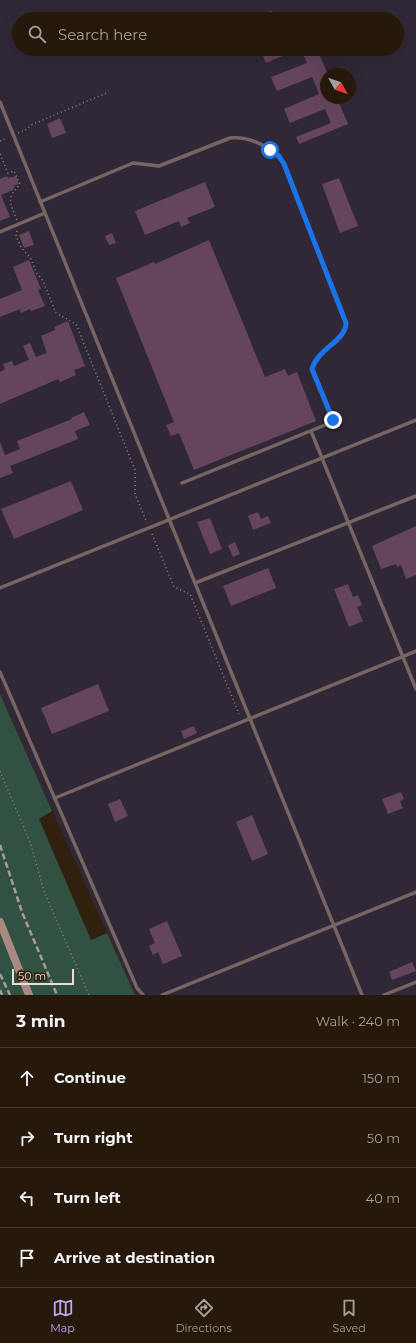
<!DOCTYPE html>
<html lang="en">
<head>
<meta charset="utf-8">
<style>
  :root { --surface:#26180b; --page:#2e2114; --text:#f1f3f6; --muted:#a4a09d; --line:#42372c; --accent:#bda9f5 }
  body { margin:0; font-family:Montserrat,sans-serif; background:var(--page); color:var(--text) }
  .compass { position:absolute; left:320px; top:68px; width:36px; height:36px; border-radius:50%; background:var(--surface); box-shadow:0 4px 16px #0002; rotate:130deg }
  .scale { position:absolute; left:12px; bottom:10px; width:62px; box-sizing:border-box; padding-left:4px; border:2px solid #eaded3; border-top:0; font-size:11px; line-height:14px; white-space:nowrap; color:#eaded3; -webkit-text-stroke:3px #32200f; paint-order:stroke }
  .stop { position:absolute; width:12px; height:12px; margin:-9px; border:3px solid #1a73e8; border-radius:50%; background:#fff }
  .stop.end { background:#1a73e8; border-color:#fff; box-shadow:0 1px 4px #0008 }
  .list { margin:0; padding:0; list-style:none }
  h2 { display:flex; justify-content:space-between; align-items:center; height:52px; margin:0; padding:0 16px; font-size:17px }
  h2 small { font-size:13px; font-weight:400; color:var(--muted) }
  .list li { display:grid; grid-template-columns:26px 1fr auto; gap:12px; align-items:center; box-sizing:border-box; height:60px; padding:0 16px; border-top:1px solid var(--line) }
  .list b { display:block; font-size:15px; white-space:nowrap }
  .list em { font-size:13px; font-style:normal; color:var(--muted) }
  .icon { flex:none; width:22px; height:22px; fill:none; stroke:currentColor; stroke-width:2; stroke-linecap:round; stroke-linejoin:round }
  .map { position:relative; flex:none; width:416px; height:995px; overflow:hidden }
  .search { position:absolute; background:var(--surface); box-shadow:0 4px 16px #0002; left:12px; right:12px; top:12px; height:44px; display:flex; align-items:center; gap:10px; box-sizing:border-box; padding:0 14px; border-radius:22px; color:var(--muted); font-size:15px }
  .sheet { height:292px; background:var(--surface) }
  nav { display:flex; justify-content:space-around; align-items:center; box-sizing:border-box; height:56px; border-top:1px solid var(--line); background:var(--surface); font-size:11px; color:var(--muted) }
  nav a { display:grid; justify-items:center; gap:2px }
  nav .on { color:var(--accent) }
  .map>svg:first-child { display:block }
  .industrial { fill:#312837; fill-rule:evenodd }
  .green { fill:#315142 }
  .building { fill:#64455d }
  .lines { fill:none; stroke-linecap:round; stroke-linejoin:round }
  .path { stroke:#948578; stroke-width:1.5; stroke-dasharray:1 3; stroke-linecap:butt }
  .lane { stroke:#786561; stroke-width:3.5 }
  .secondary { stroke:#a88a83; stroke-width:8 }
  .rail { stroke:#aa9c8f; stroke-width:2.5; stroke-dasharray:6 3; stroke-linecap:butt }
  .route { stroke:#1a73e8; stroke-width:5 }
</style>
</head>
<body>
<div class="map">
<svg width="416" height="995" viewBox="0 0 416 995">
  <rect width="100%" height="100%" fill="#32200f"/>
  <path class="industrial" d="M0 0H416V995H135L0 694ZM19 19H397V49H19ZM326 74H350V98H326Z"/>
  <path class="green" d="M0 694 52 811 39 819 91 940 107 933 135 995H0Z"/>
  <path class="building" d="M272 11 276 19H253Z
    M260 49H299L266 63Z
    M301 49H317L328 74H326V98H337L348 124 299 144 296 137 331 123 325 109 290 123 284 109 319 94 312 77 277 91 271 77 307 63Z
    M60 118 66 133 52 138 47 124Z
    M7 176 8 178 16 176 19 184 15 185 13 190 1 195 10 217 0 221V179Z
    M339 178 358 226 340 233 322 184Z
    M205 182 215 207 187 218 190 223 181 227 179 221 145 235 135 211Z
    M29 231 34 245 24 248 19 235Z
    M112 233 116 243 109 245 105 236Z
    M209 240 265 377 285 369 288 376 297 372 316 421 194 470 179 433 171 436 166 425 174 422 116 278 154 262 155 264Z
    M29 260 41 289 38 290 45 306 31 311 30 309 21 313 20 309 0 317V299L22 290 13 267Z
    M68 321 85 366 74 370 76 375 60 382 58 379 0 404V372L5 369 3 364 12 361 14 366 29 360 23 346 30 343 36 357 47 353 41 336 55 330 54 327Z
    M84 412 90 425 75 431 78 439 10 466 13 473 0 478V442L5 455 20 449 17 441 72 419 71 418Z
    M71 481 83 510 14 539 1 509Z
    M258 512 261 519 268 516 271 523 253 530 248 516Z
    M210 518 222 549 210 554 197 522Z
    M416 526V575L406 579 401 565 397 567 396 564 381 569 372 546Z
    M235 542 240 554 233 557 228 545Z
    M268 568 276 588 231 606 223 586Z
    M348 584 353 597 358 595 362 605 357 607 363 621 349 627 334 589Z
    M98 684 109 711 52 734 41 708Z
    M194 726 197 733 184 739 181 731Z
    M401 792 404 799 400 801 403 808 388 814 382 799Z
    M120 799 128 816 115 822 108 804Z
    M252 815 268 854 252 861 236 822Z
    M167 921 182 956 163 964 158 952 153 955 149 946 155 943 149 929Z
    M412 962 416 971 392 980 389 972Z"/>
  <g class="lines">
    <path class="path" d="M18 133 27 129 31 125 109 92
      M0 141 7 138
      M0 154 8 173 14 171 20 184C6 199 10 202 17 220
      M17 231 16 236 21 247 31 259 36 272 43 281 56 313 76 324 135 470V494L147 523
      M152 534 174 587 190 594 239 714
      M0 771 30 842 45 894 89 995"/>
    <path class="lane" d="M0 102 362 995
      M40 202 133 163 159 166 230 138C250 136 272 147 284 164L346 323C346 341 317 349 312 369L333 420 330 423 182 483
      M0 232 45 213
      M311 431 416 689
      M195 583 416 496
      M0 588 416 420
      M0 672 137 988 143 995
      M55 798 416 651
      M162 995 416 892
      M384 995 416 982"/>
    <path class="secondary" d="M0 922 29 995"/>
    <path class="rail" d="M0 845 22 912 57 995
      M0 974 10 995
      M0 990 2 995"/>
  </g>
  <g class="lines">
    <path class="route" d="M270 150 279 156 284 164 346 323C346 341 317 349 312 369L333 420"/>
  </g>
</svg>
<svg class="compass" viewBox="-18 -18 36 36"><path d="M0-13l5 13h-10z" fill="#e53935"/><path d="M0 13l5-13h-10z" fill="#a4a09d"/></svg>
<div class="scale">50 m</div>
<div class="stop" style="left:270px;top:150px"></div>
<div class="stop end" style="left:333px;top:420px"></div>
<div class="search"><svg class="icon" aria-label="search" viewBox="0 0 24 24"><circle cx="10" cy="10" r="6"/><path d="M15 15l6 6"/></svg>Search here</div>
</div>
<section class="sheet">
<h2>3 min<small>Walk · 240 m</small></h2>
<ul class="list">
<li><svg class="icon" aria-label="ahead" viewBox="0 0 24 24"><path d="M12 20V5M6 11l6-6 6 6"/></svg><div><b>Continue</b></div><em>150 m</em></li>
<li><svg class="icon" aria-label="right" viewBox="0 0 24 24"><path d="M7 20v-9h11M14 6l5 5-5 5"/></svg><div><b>Turn right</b></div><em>50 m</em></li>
<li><svg class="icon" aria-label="left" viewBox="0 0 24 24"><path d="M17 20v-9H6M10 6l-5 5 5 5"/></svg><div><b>Turn left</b></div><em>40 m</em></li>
<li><svg class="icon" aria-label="arrive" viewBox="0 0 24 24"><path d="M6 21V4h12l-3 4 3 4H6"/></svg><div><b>Arrive at destination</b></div></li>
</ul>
</section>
<nav>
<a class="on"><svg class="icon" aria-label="map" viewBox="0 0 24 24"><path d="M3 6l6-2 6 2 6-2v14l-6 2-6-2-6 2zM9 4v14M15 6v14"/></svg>Map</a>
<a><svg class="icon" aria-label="directions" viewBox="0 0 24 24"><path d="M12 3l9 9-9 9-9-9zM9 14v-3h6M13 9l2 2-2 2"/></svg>Directions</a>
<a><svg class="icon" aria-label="saved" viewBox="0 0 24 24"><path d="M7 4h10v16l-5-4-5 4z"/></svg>Saved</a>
</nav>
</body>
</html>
